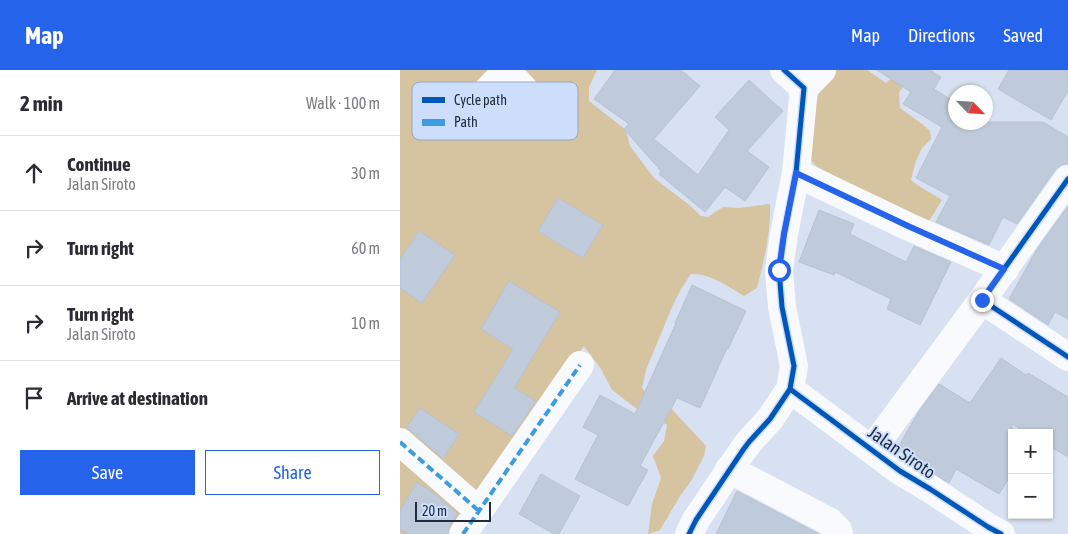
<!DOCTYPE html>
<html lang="en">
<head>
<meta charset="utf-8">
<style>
  :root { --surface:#fff; --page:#f7f7f7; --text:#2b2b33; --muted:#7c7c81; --line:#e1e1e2; --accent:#2563eb }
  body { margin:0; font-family:"Asap Condensed",sans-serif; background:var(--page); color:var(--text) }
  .controls { position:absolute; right:15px; bottom:15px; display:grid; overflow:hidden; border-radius:0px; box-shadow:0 1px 4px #0004 }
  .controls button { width:45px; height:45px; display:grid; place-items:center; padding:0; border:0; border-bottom:1px solid var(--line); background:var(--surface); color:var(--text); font:25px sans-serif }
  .compass { position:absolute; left:548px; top:15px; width:45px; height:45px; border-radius:50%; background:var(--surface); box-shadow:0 1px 4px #0004; rotate:115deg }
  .scale { position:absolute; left:15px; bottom:12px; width:76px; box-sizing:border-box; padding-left:5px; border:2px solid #212c3f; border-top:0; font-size:14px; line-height:18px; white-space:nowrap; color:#212c3f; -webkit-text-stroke:4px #ccdefc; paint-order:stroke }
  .stop { position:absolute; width:15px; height:15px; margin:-11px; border:4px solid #2563eb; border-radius:50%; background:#fff }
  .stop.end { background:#2563eb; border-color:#fff; box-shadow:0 1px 5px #0008 }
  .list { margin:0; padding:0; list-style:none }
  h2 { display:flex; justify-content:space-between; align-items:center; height:65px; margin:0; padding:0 20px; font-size:21px }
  h2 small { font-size:16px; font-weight:400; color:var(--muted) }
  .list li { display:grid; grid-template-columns:32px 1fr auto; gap:15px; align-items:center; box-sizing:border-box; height:75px; padding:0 20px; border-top:1px solid var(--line) }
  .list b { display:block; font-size:19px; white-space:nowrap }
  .list p { margin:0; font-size:16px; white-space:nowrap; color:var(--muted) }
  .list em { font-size:16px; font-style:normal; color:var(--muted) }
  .actions { display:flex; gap:10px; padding:15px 20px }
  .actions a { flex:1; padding:11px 0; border:1px solid var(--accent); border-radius:0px; text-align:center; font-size:18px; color:var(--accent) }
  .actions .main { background:var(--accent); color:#fff }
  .icon { flex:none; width:28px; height:28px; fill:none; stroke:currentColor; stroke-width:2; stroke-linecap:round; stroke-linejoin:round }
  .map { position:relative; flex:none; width:668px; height:464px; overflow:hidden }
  header { display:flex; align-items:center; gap:30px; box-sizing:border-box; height:70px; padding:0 25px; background:var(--accent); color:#fff }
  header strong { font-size:24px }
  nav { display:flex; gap:28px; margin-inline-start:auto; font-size:18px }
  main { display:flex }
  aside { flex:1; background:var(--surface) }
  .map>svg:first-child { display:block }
  .green { fill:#d6c39f }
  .building { fill:#bfcada; stroke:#b7c2d2 }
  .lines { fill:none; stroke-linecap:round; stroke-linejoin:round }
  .minor { stroke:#f9fafd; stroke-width:28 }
  .quiet { stroke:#3c9ce3; stroke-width:4; stroke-dasharray:8 4; stroke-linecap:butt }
  .cycleway-casing { stroke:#ccdefc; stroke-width:8 }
  .cycleway { stroke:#0057b8; stroke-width:5 }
  .route { stroke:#2563eb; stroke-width:6 }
  .labels { text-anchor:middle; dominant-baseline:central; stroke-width:4; stroke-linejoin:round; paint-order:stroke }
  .street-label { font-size:18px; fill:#212c3f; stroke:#ccdefc }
  .key { fill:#ccdefc; stroke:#99a9c3; stroke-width:1 }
  .key-label { font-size:14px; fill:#212c3f }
</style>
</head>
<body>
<header>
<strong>Map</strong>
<nav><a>Map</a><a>Directions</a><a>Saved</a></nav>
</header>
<main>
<aside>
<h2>2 min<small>Walk · 100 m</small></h2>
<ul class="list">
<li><svg class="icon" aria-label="ahead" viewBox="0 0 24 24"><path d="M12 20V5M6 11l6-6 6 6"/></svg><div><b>Continue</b><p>Jalan Siroto</p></div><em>30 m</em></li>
<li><svg class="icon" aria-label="right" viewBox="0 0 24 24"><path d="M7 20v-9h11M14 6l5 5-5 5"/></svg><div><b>Turn right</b></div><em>60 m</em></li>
<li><svg class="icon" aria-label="right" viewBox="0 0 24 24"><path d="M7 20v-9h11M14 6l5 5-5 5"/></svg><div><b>Turn right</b><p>Jalan Siroto</p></div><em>10 m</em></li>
<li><svg class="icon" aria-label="arrive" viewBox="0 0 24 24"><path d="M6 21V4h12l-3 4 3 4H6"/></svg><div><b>Arrive at destination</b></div></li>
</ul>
<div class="actions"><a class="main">Save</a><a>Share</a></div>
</aside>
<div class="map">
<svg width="668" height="464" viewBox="0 0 668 464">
  <rect width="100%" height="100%" fill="#d7e1f1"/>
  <path class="green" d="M0 0H197L189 17V31L226 60 230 76 254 108 288 134 301 146 308 147 323 137 339 138 370 134C371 162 364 190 357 218L344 226C329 217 310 203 291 204L281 219 272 237 246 300 242 318 246 322 267 334 306 376 304 386 291 411 280 426 260 460 248 464 252 434 261 408 253 386 264 371 267 355 237 339 212 320 201 299 184 276 151 326 55 464H0Z
    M436 0H467L486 13 491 8H510L499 22 500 38 522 54 530 61 531 69 522 78 516 91 511 110C520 118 532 123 542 130L526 156 416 96 407 86 410 59 419 22 424 11Z"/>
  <path class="building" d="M215 0H281L300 16 254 69 298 105 329 60 315 47 349 10 383 41 347 81 369 97 345 131 325 117 305 142 259 104 261 101 224 59 229 54 194 29Z
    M477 0H530L541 7 534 19 556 33V52H643L668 67V94L661 95 655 100 617 154 603 147 589 175 536 152 550 126 516 108 542 57 503 34 511 22Z
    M609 0H668V21L651 50 598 19Z
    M158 128 203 155 183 188 138 161Z
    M668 136V249L655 242 648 255 609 229 637 179Z
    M419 140 454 154 450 164 506 192 514 176 551 192 520 255 487 239 491 229 435 202 434 205 399 192Z
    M19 161 55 185 22 233 0 218V189Z
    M109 211 160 242 114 318 136 331 112 366 74 342 113 279 81 259Z
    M292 215 346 241 328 279 327 278 300 338 277 328 240 396 248 400 228 436 175 409 198 365 183 357 200 325 235 344 276 253H275Z
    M601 288 626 305 628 303 668 327V387L649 376V363H627L612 354V403L599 424 556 399 549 413 509 388 497 379 519 341 539 314 570 333Z
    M20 338 59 364 43 389 10 360 6 358Z
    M141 404 180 426 159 464H154L119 444Z
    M17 412 35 424 58 444 50 455 48 464H8L0 459V441Z
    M337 421 419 464H316Z"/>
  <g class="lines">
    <path class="minor" d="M106 0 153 50
      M404 18 422 0
      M77 31 107 0
      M396 103 507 156 605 199
      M668 109 582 230 668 287
      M390 319 500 401 530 419 588 457 601 464
      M0 372 79 441
      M472 379 582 230
      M329 399 430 452 438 460 439 464
      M63 464 180 295
      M289 464 296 450 343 380 349 372 370 349 390 319 394 296 382 237 379 200 384 164 396 103 404 18 384 0"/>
    <path class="quiet" d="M0 372 79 441
      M63 464 180 295"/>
    <defs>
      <path id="cycleway" d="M668 109 582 230 668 287
        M390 319 500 401 530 419 588 457 601 464
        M289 464 296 450 343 380 349 372 370 349 390 319 394 296 382 237 379 200 384 164 396 103 404 18 384 0"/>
    </defs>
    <use href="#cycleway" class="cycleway-casing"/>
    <use href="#cycleway" class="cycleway"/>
  </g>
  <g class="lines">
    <path class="route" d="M379 200 384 164 396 103 508 156 604 199 582 230"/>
  </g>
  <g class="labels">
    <g class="street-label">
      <text transform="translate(502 382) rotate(35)">Jalan Siroto</text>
    </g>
  </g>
  <rect x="12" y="12" width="166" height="58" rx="8" class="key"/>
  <rect x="22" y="27" width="23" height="6" fill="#0057b8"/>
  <rect x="22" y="49" width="23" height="7" fill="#3c9ce3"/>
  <g class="key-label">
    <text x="54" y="35">Cycle path</text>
    <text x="54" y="57">Path</text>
  </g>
</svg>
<div class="controls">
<button>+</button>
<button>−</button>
</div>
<svg class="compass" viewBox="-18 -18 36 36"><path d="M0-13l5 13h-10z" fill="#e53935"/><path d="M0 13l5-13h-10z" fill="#7c7c81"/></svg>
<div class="scale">20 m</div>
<div class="stop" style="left:379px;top:200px"></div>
<div class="stop end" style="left:582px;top:230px"></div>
</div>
</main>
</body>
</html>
